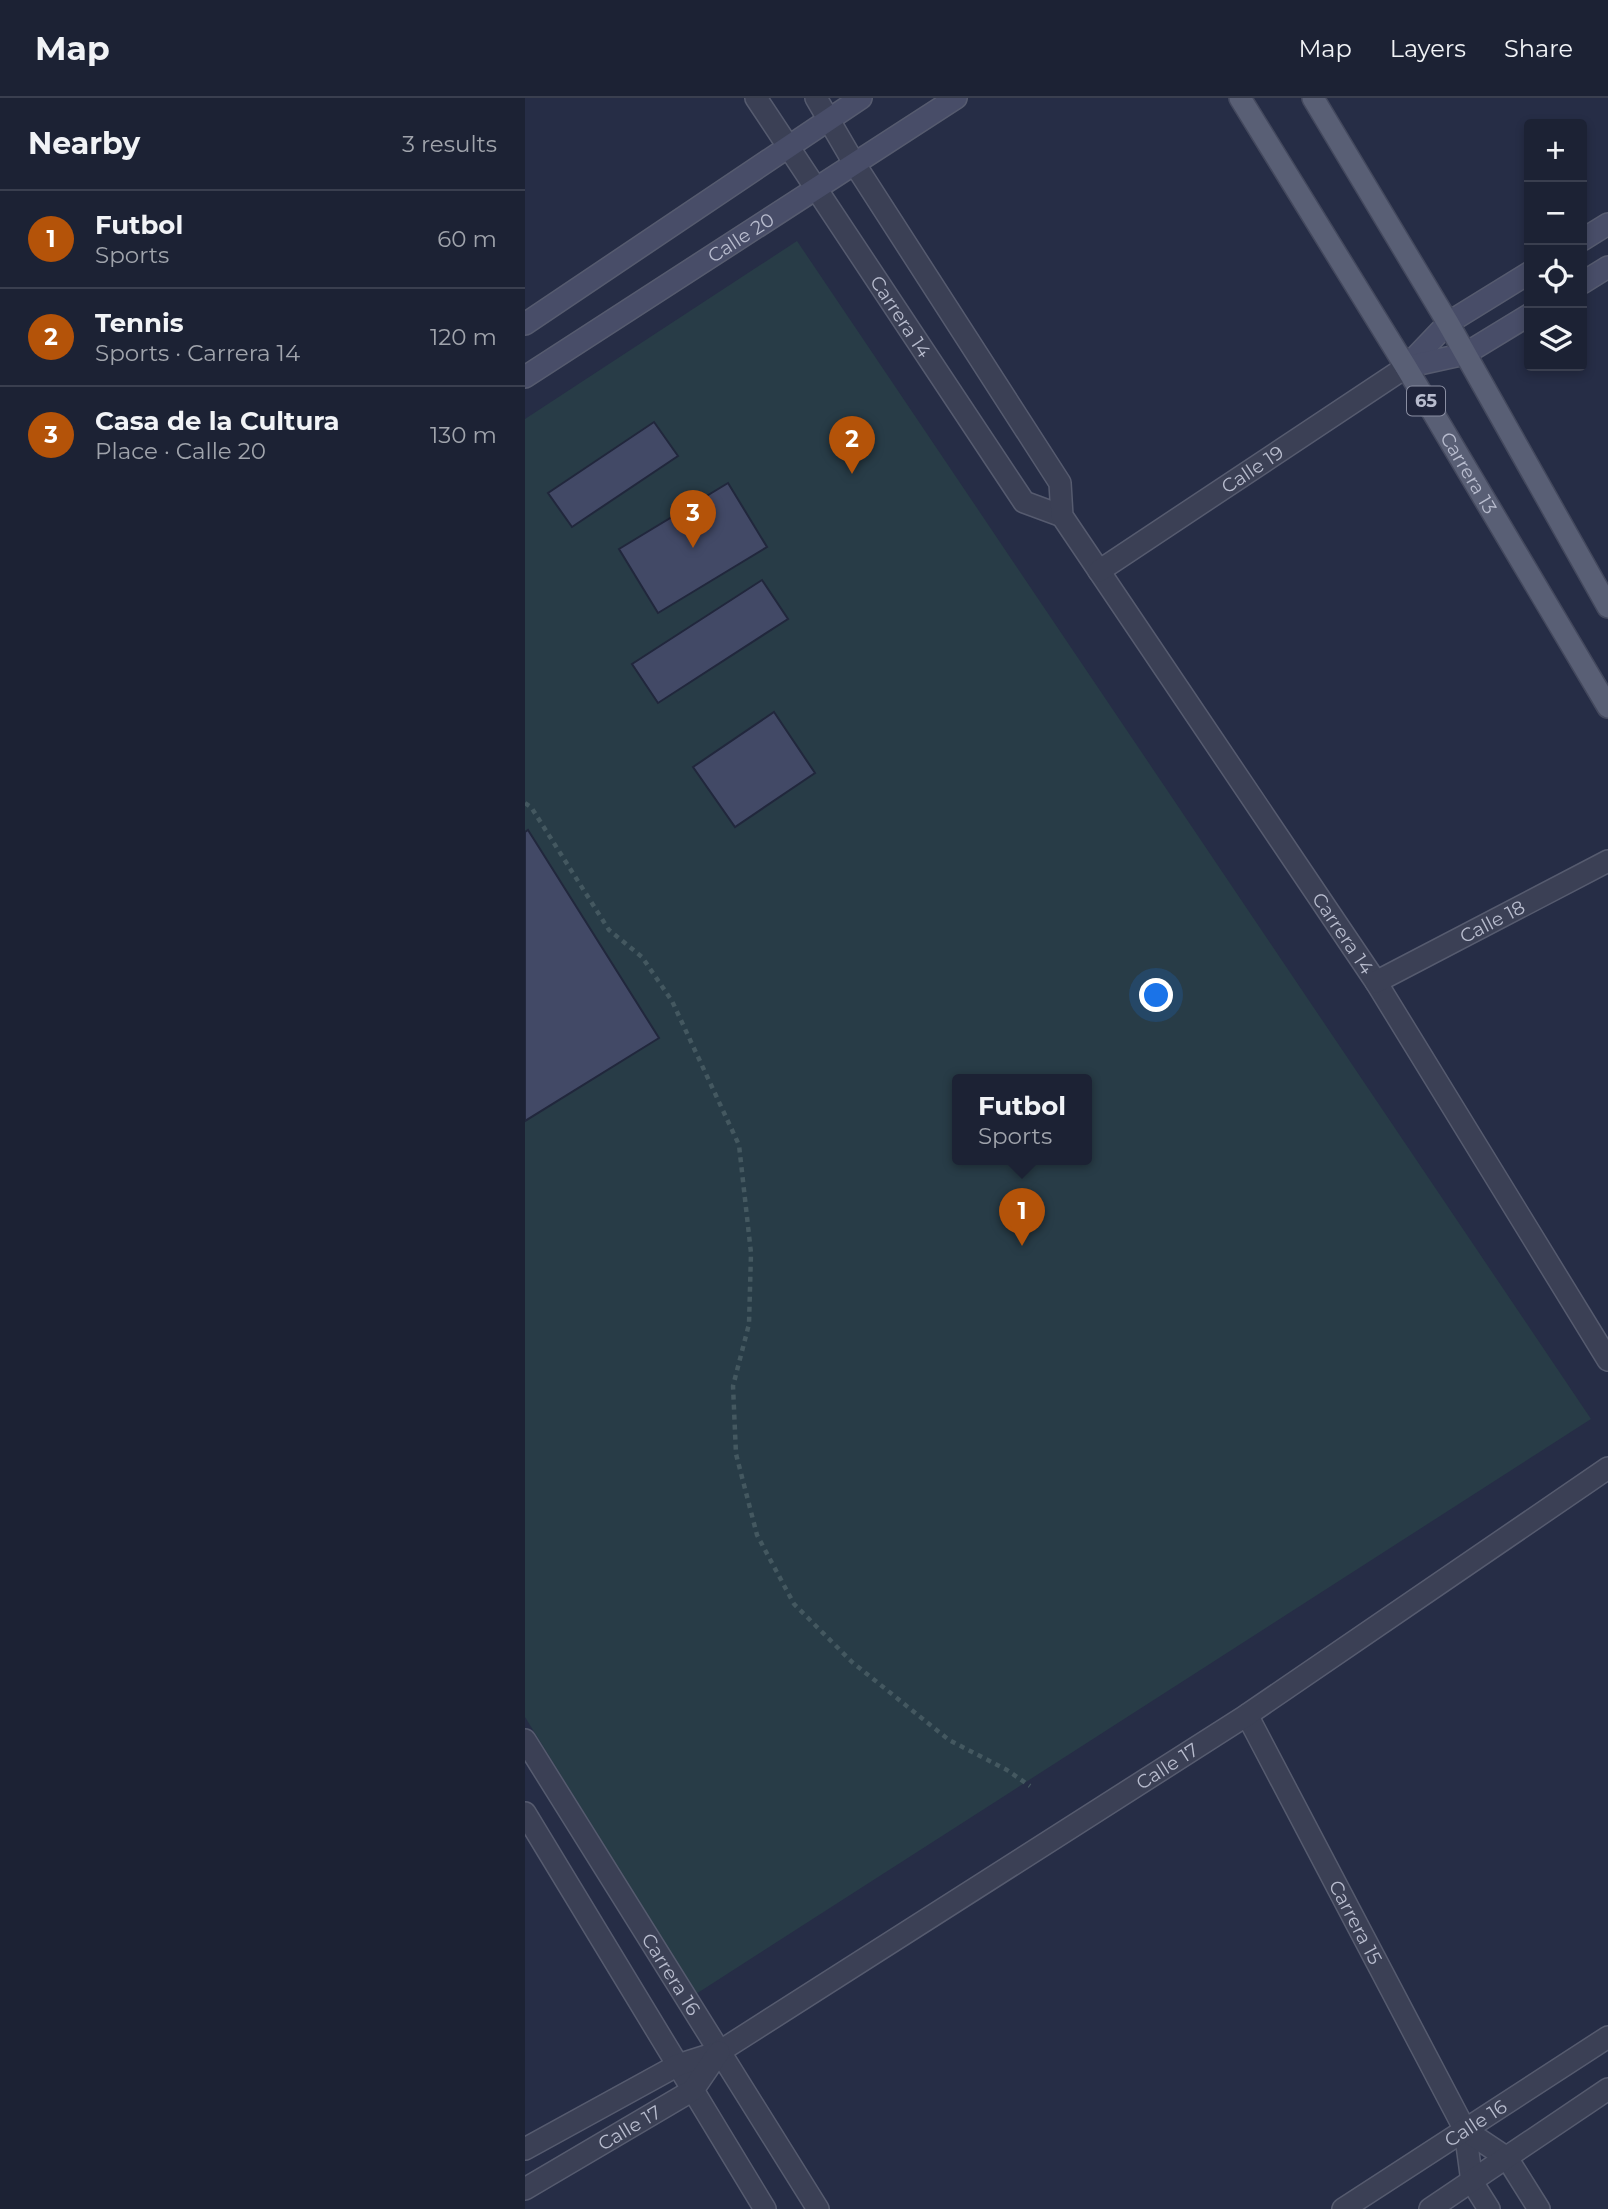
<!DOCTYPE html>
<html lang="en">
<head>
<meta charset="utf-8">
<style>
  :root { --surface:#1c2234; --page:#252a3c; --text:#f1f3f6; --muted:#a0a4ac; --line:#3a3f4f; --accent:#b45309 }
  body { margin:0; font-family:Montserrat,sans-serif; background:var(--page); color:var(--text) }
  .controls { position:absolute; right:21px; top:21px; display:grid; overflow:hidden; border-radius:7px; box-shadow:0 4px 10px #0003 }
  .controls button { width:63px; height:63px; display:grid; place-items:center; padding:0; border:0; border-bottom:2px solid var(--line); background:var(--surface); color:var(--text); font:35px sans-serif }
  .you { position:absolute; left:632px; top:898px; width:24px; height:24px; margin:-18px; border:5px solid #fff; border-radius:50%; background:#1a73e8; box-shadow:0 0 0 10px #1a73e833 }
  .badge { display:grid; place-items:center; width:46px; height:46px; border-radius:50%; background:var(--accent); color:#fff; font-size:23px; font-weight:700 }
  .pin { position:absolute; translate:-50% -58px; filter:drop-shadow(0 2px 4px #0008) }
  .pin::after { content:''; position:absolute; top:37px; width:24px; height:21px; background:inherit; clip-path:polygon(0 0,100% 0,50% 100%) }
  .popup { position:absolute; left:427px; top:976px; width:140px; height:91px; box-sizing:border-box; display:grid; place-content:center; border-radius:7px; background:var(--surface); filter:drop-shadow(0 2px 5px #0005); font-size:23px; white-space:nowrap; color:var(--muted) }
  .popup b { font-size:26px; color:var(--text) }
  .popup::after { content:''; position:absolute; left:50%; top:100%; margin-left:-14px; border:14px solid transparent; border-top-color:var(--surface) }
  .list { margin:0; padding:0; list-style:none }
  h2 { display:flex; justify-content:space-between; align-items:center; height:91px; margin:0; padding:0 28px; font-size:30px }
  h2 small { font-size:23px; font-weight:400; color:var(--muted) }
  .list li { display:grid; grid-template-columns:46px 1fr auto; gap:21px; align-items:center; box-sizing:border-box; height:98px; padding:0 28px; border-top:2px solid var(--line) }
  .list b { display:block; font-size:26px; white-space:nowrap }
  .list p { margin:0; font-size:23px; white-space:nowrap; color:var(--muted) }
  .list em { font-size:23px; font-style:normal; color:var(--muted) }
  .icon { flex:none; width:38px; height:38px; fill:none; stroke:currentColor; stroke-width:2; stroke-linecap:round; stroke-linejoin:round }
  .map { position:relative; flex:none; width:1083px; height:2111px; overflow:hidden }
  header { display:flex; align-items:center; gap:42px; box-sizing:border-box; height:98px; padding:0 35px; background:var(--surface); border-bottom:2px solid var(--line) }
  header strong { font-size:33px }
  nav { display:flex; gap:38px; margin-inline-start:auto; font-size:24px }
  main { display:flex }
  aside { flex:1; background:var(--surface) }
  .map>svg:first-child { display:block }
  .green { fill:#283c47; fill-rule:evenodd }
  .building { fill:#424966; stroke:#21273c; stroke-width:2 }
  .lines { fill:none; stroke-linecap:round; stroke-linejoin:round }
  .street-casing { stroke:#565b6f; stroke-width:24 }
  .secondary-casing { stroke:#565b6f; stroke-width:24 }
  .primary-casing { stroke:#44495e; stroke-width:24 }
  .path { stroke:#445860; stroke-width:4.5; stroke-dasharray:5 5; stroke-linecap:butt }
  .street { stroke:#3b4055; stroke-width:21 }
  .secondary { stroke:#484d68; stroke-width:21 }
  .primary { stroke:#595f75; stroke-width:21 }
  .labels { text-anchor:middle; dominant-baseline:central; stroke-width:5; stroke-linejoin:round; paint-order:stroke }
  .shield { fill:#1f243b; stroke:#8a8ea2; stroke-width:2 }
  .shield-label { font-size:18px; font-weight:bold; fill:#b8bcce }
  .street-label { font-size:19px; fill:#b8bcce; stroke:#1f243b }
</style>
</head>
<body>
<header>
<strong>Map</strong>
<nav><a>Map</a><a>Layers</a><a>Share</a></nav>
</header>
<main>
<aside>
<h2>Nearby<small>3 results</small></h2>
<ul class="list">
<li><span class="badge">1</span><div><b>Futbol</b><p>Sports</p></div><em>60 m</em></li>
<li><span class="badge">2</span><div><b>Tennis</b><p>Sports · Carrera 14</p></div><em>120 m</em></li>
<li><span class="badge">3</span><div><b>Casa de la Cultura</b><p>Place · Calle 20</p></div><em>130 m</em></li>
</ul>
</aside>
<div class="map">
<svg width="1083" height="2111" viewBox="0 0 1083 2111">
  <rect width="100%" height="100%" fill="#262d46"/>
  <path class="green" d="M272 143 1066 1321 171 1896 0 1619V321ZM432 982H562V1062H432Z"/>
  <path class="building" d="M129 324 153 358 47 429 23 395Z
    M203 385 242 449 133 515 94 451Z
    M237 482 263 521 133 605 107 566Z
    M249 614 290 675 210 729 168 669Z
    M3 732 134 940 0 1023V734Z"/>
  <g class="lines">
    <defs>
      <g id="street">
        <path id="s1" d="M231 0 499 404 537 418"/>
        <path id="s2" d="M291 0 329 65 535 385 537 418 851 884 1083 1262"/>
        <path id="s3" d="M574 473 881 269"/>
        <path id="s4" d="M851 884 1083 763"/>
        <path id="s5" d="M722 1617 940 2032 947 2084 964 2111"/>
        <path id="s6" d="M0 1642 293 2111"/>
        <path d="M0 1715 240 2111"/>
        <path d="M940 2032 982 2060 1014 2111"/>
        <path id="s7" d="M0 2051 153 1967 194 1954 722 1617 1083 1370"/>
        <path id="s8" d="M0 2091 168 1992 194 1954"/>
        <path id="s9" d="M818 2111 1083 1939"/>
        <path d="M905 2111 1083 1991"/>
      </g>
      <g id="secondary">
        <path d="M1057 142 1083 126"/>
        <path d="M1057 185 1083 169"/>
        <path d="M0 226 336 0"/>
        <path d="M881 269 923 225 1004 175"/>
        <path d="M881 269 940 256 1004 217"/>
        <path id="s10" d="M0 279 431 0"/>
      </g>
      <g id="primary">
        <path id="s11" d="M715 0 881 269 1083 609"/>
        <path d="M788 0 923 225 1083 509"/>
      </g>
    </defs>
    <use href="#street" class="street-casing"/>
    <use href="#secondary" class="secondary-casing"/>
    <use href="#primary" class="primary-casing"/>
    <path class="path" d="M0 705 6 709 84 832 117 859 147 903 214 1047 226 1155 224 1226 208 1288 211 1356 232 1437 269 1506 327 1564 424 1642 482 1672 505 1688"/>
    <use href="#street" class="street"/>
    <use href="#secondary" class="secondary"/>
    <use href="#primary" class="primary"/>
  </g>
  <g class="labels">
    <rect class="shield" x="882" y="288.5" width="38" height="29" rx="5"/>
    <g class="shield-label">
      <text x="901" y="303">65</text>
    </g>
    <g class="street-label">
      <text stroke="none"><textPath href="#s10" startOffset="257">Calle 20</textPath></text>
      <text stroke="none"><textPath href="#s1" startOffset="262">Carrera 14</textPath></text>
      <text stroke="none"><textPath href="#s3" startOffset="184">Calle 19</textPath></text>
      <text stroke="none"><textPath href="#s11" startOffset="439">Carrera 13</textPath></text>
      <text stroke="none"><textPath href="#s4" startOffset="131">Calle 18</textPath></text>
      <text stroke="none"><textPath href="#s2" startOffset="992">Carrera 14</textPath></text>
      <text stroke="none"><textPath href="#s7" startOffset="749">Calle 17</textPath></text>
      <text stroke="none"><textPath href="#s5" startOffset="234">Carrera 15</textPath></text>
      <text stroke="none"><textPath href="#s6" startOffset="276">Carrera 16</textPath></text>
      <text stroke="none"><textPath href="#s9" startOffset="158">Calle 16</textPath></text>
      <text stroke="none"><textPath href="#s8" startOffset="121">Calle 17</textPath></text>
    </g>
  </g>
</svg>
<div class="controls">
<button>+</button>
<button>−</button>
<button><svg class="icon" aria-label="locate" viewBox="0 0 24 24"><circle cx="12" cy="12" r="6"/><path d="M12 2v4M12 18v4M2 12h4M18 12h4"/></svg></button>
<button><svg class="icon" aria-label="layers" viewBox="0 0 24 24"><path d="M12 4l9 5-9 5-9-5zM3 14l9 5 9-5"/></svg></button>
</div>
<div class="you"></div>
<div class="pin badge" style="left:497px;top:1148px">1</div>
<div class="popup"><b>Futbol</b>Sports</div>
<div class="pin badge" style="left:327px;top:376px">2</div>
<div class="pin badge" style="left:168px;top:450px">3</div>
</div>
</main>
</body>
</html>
